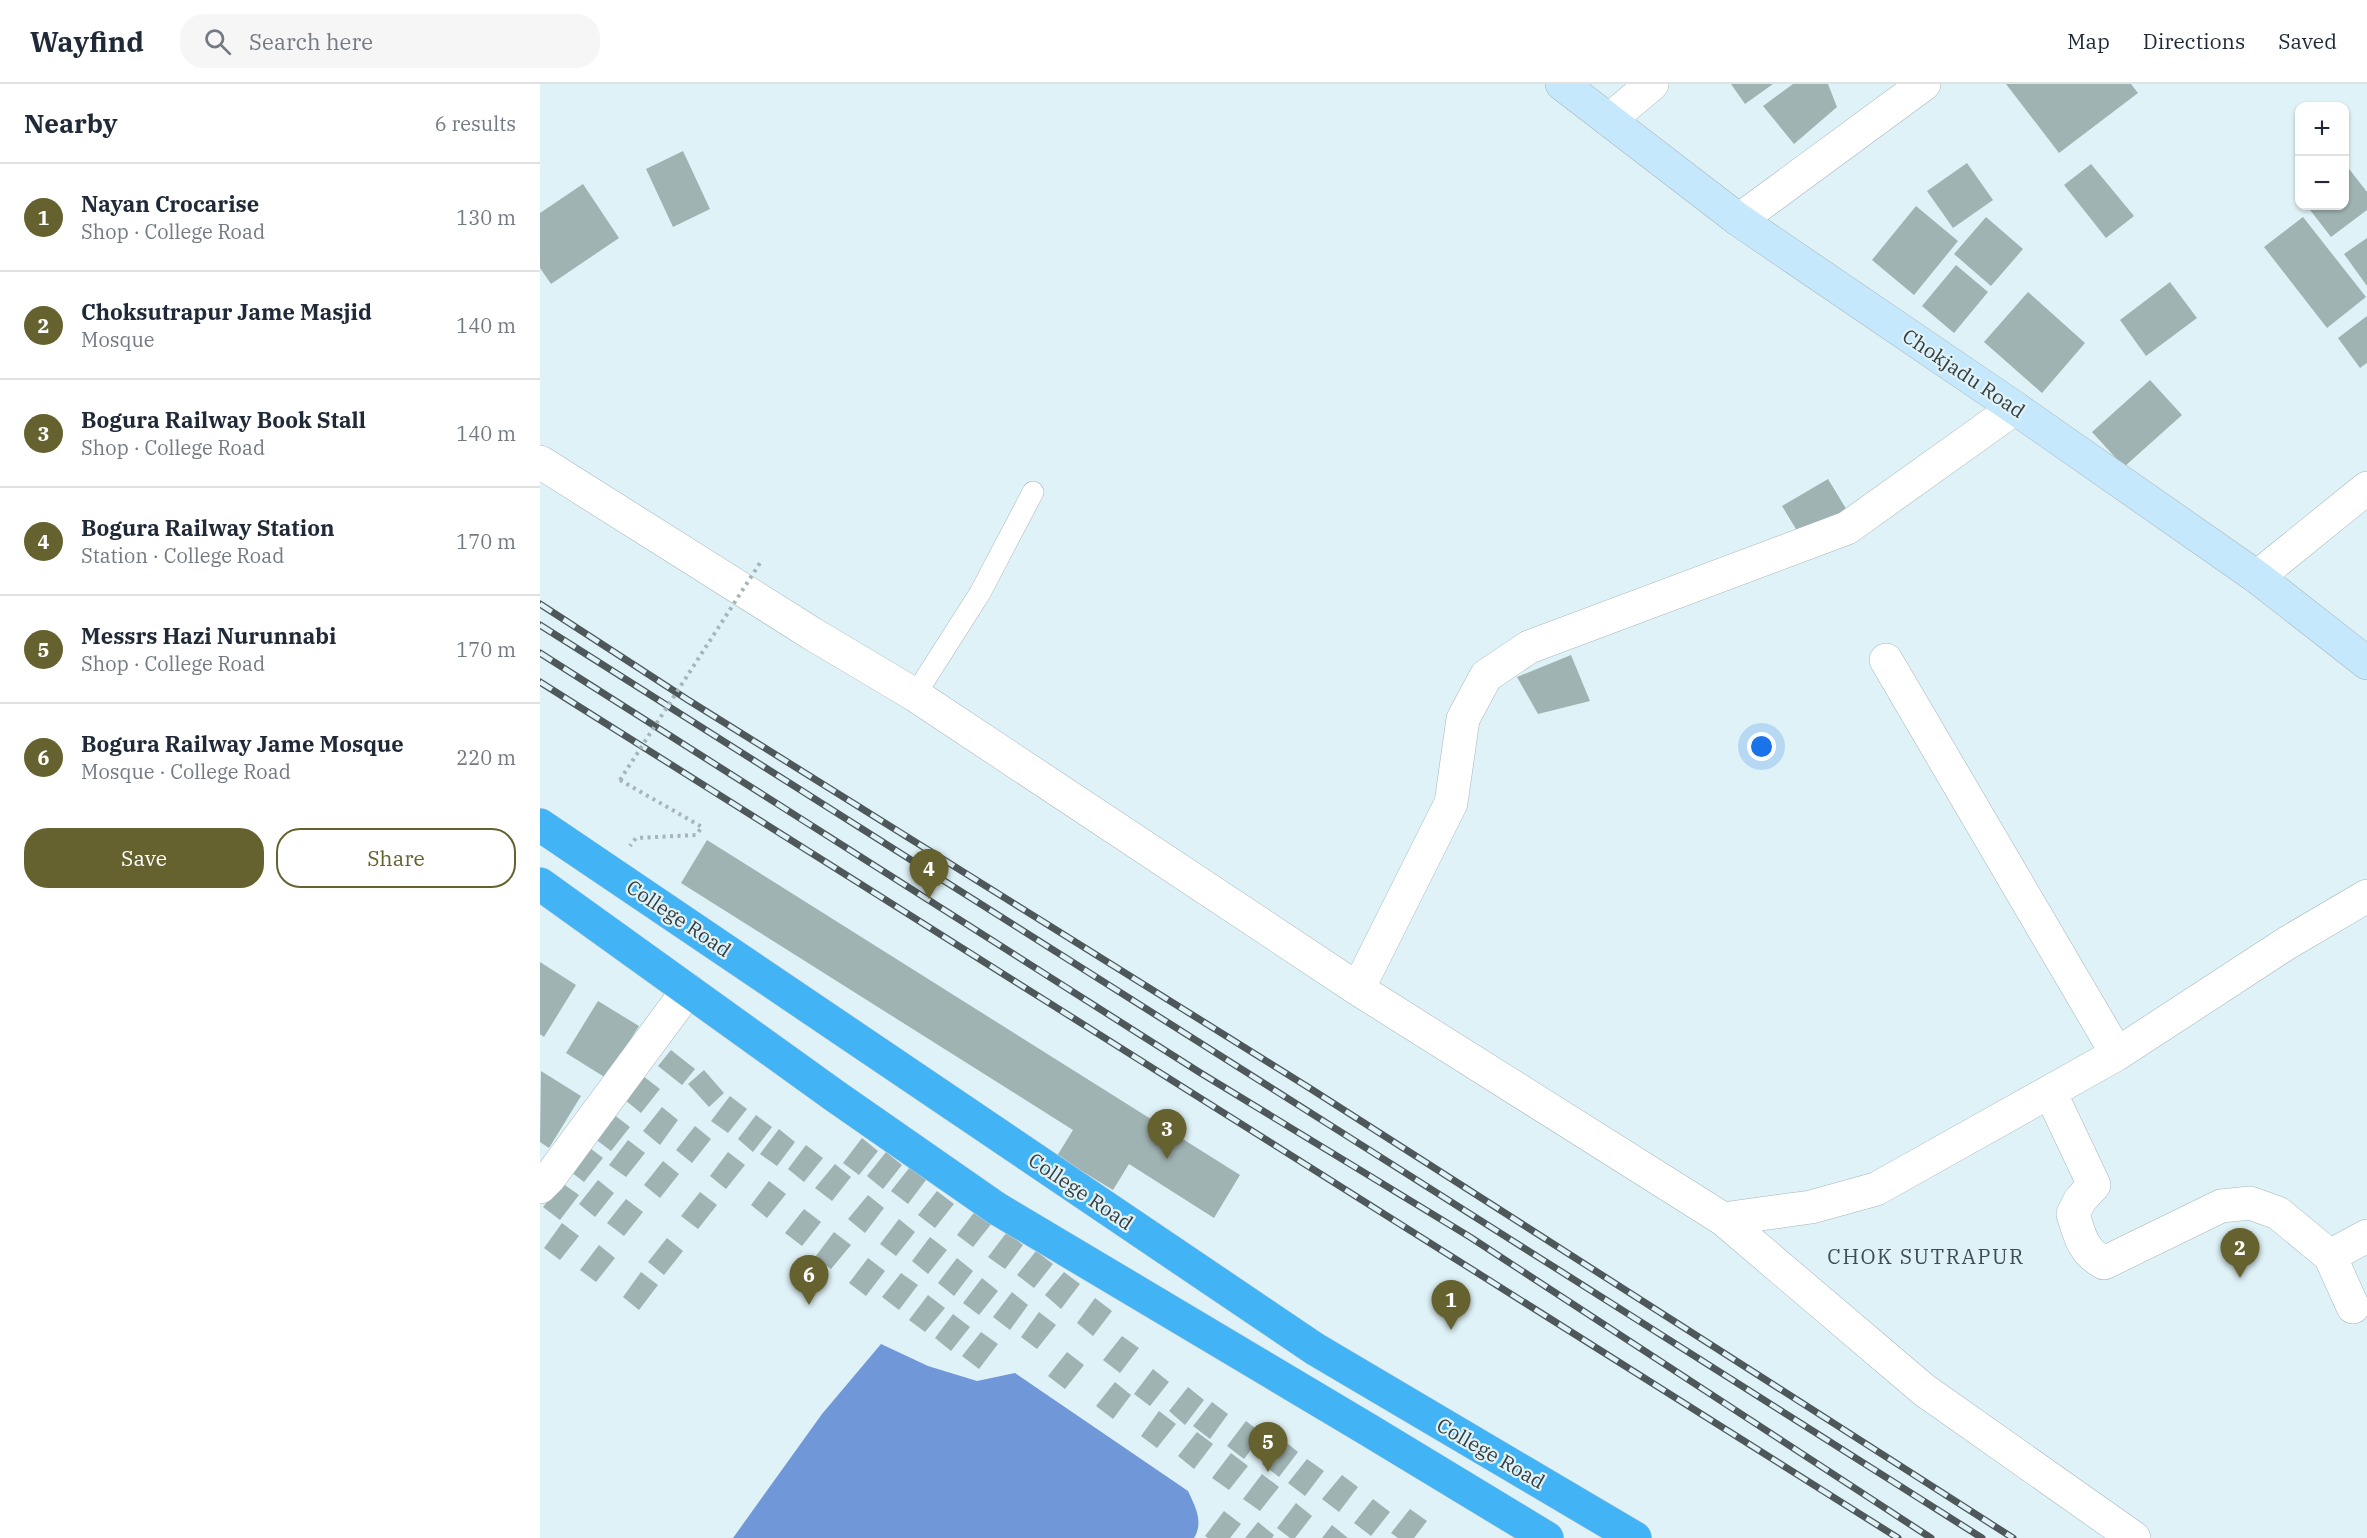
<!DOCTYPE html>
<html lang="en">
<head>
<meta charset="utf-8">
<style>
  :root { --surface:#fff; --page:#f6f6f7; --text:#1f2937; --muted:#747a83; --line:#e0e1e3; --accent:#65622f }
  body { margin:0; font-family:"IBM Plex Serif",serif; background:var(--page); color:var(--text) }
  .controls { position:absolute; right:18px; top:18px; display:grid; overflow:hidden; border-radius:12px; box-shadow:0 2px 4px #0004 }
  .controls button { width:54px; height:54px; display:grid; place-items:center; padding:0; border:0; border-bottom:2px solid var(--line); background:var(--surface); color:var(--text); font:30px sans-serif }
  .you { position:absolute; left:1222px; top:663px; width:21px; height:21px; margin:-15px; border:4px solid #fff; border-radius:50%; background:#1a73e8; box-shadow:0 0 0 9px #1a73e833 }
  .badge { display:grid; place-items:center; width:39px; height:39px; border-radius:50%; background:var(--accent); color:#fff; font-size:20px; font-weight:700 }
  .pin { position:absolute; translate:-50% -50px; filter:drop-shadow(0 2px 3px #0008) }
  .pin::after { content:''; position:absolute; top:32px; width:21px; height:18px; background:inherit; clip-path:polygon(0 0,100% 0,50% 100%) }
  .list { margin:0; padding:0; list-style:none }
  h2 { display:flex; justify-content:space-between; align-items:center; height:78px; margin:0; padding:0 24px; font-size:26px }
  h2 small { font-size:20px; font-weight:400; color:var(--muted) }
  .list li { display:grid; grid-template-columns:39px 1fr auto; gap:18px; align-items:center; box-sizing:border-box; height:108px; padding:0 24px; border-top:2px solid var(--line) }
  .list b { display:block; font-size:22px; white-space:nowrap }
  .list p { margin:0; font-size:20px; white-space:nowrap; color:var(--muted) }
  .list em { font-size:20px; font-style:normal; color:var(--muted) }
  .actions { display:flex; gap:12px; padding:18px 24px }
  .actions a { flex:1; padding:14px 0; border:2px solid var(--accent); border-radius:24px; text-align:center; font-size:21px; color:var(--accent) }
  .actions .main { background:var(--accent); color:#fff }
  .icon { flex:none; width:33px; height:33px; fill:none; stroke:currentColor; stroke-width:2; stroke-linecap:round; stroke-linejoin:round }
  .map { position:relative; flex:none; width:1827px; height:1454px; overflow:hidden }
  header { display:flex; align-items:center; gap:36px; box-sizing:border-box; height:84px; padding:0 30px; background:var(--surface); border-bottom:2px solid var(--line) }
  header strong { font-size:28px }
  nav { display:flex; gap:33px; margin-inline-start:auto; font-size:21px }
  .search { width:420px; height:54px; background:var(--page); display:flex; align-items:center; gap:15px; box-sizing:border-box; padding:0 21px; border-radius:24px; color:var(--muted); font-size:22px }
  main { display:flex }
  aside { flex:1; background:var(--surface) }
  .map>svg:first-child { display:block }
  .water { fill:#7097d8 }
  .building { fill:#a0b3b3 }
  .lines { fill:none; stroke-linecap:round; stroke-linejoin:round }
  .lane-casing { stroke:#a4b6bb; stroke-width:22 }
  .street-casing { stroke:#a4b6bb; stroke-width:34 }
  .secondary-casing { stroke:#a4b6bb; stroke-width:34 }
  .highway-casing { stroke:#ced0d1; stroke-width:34 }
  .path { stroke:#a6b5b9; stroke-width:4; stroke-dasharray:3 4.5; stroke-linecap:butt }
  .lane { stroke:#fff; stroke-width:21 }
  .street { stroke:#fff; stroke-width:33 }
  .secondary { stroke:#c6e8fc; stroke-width:33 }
  .highway { stroke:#42b4f5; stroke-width:33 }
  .rail-casing { stroke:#4e585a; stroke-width:7 }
  .rail { stroke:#dff2f7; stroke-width:4.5; stroke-dasharray:14; stroke-linecap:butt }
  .path-bridge { stroke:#a6b5b9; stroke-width:4; stroke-dasharray:3 4.5; stroke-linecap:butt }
  .labels { text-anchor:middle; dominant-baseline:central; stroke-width:4.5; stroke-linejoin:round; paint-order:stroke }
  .street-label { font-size:20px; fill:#343c3e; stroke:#dff2f7 }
  .neighbourhood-label { font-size:21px; letter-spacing:1.5px; fill:#3d4d51; stroke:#dff2f7 }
</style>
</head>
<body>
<header>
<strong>Wayfind</strong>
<div class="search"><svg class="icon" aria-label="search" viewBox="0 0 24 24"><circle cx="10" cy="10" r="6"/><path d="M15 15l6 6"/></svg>Search here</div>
<nav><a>Map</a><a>Directions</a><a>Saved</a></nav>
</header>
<main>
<aside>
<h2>Nearby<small>6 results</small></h2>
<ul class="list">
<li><span class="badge">1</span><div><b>Nayan Crocarise</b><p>Shop · College Road</p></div><em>130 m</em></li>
<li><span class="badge">2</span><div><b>Choksutrapur Jame Masjid</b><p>Mosque</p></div><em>140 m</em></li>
<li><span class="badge">3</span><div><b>Bogura Railway Book Stall</b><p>Shop · College Road</p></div><em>140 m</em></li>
<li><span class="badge">4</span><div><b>Bogura Railway Station</b><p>Station · College Road</p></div><em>170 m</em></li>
<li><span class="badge">5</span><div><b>Messrs Hazi Nurunnabi</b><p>Shop · College Road</p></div><em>170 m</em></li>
<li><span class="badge">6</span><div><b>Bogura Railway Jame Mosque</b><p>Mosque · College Road</p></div><em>220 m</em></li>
</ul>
<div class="actions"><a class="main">Save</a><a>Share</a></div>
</aside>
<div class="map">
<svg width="1827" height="1454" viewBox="0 0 1827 1454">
  <rect width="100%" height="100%" fill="#dff2f7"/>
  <path class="water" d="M341 1260 388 1282 437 1297 475 1289 648 1407C655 1422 664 1438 654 1454H193L282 1330Z"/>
  <path class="building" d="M1191 0H1233L1205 20Z
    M1253 0H1288L1297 23 1254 60 1223 22Z
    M1466 0H1591L1598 9 1519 69Z
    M143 67 170 125 133 143 106 85Z
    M1427 79 1453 116 1413 144 1387 107Z
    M1551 80 1594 132 1566 154 1524 101Z
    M1806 81 1827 108V126L1791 153 1767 122H1804Z
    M43 100 79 154 11 200 0 184V129Z
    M1376 122 1418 157 1374 211 1332 176Z
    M1446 133 1483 165 1451 202 1414 170Z
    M1763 133 1826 213 1787 244 1724 163Z
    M1827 154V202L1804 170Z
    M1416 181 1448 208 1414 249 1382 222Z
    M1630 198 1657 234 1606 272 1580 236Z
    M1488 208 1545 259 1502 309 1444 258Z
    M1827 232V279L1820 284 1798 254Z
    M1610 296 1642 331 1584 383 1552 348Z
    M1288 395 1308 428 1262 455 1242 422Z
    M1031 571 1050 617 998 630 977 593Z
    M167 756 700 1091 674 1134 589 1080 573 1106 517 1072 533 1046 141 799Z
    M0 878 36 901 4 953 0 950Z
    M58 917 99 942 66 994 26 969Z
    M131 966 155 985 142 1001 118 982Z
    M164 986 184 1009 169 1023 148 1000Z
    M1 987 41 1012 9 1064 0 1058Z
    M103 992 120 1005 101 1029 85 1016Z
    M190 1012 207 1025 188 1049 171 1037Z
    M122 1023 138 1036 120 1061 103 1047Z
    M73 1030 90 1043 71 1067 54 1054Z
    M216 1031 232 1043 213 1068 198 1055Z
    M155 1042 171 1055 152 1079 136 1066Z
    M239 1045 255 1058 237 1082 220 1070Z
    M322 1054 338 1067 319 1091 303 1079Z
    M88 1056 105 1069 86 1093 69 1081Z
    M46 1061 63 1074 44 1098 27 1085Z
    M266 1061 283 1074 264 1098 248 1085Z
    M188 1068 205 1081 186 1105 170 1092Z
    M346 1068 362 1081 343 1105 327 1092Z
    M123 1077 139 1090 120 1114 104 1101Z
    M295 1080 311 1093 292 1117 275 1104Z
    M370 1083 386 1096 368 1120 351 1107Z
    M58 1096 74 1109 55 1133 39 1120Z
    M229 1097 246 1110 227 1134 211 1121Z
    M22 1099 39 1111 20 1136 3 1123Z
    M397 1107 414 1120 395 1144 378 1131Z
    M160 1108 177 1121 158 1145 141 1132Z
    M328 1111 344 1124 325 1149 308 1135Z
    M86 1115 103 1128 84 1152 67 1139Z
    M264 1125 281 1138 262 1162 245 1149Z
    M436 1126 452 1139 433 1163 417 1151Z
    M359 1135 375 1148 356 1172 340 1160Z
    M22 1139 39 1152 20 1176 4 1164Z
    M294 1148 311 1161 291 1185 275 1173Z
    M467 1148 483 1161 465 1185 448 1173Z
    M390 1153 407 1166 388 1190 372 1177Z
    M127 1154 143 1167 124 1191 108 1178Z
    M59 1161 75 1174 56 1198 40 1186Z
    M496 1167 513 1180 494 1204 477 1191Z
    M328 1174 345 1187 326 1212 309 1199Z
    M417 1174 433 1187 414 1212 398 1199Z
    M101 1188 118 1201 99 1226 83 1213Z
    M524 1188 540 1200 521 1225 505 1211Z
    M361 1189 378 1201 359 1226 342 1213Z
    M442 1194 458 1207 439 1231 423 1219Z
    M472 1208 488 1221 470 1246 453 1233Z
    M388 1211 405 1224 385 1248 369 1236Z
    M555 1214 572 1227 553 1252 537 1239Z
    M499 1228 516 1241 497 1265 481 1253Z
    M413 1230 430 1243 411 1267 395 1254Z
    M441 1248 458 1260 439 1285 422 1272Z
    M582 1252 599 1264 580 1289 563 1276Z
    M527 1268 544 1281 525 1305 508 1292Z
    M613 1285 629 1298 610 1322 594 1310Z
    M575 1298 591 1311 573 1335 556 1322Z
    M648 1303 664 1316 645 1341 629 1327Z
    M672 1318 688 1330 670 1355 653 1342Z
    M619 1327 636 1340 617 1364 601 1352Z
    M706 1337 723 1350 704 1375 687 1362Z
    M657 1348 673 1360 654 1385 638 1372Z
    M742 1355 758 1368 739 1393 722 1380Z
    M691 1369 708 1382 689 1406 672 1394Z
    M767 1375 784 1387 765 1412 748 1399Z
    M722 1390 739 1403 720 1427 703 1415Z
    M802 1391 818 1403 799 1428 782 1415Z
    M833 1415 850 1428 831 1452 814 1439Z
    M756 1419 772 1432 755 1454H750L737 1444Z
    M870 1425 887 1437 874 1454H858L851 1449Z
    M684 1427 701 1440 690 1454H668L665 1452Z
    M718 1438 734 1451 732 1454H705Z
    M792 1441 808 1454H782Z"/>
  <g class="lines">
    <defs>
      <path id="lane" d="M375 611 440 509 493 408"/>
      <path id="street" d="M1069 36 1112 0
        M1199 136 1384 0
        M0 378 271 549 375 611 818 905 1183 1135 1384 1306 1594 1454
        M1717 493 1827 404
        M1346 576 1577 970
        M818 905 911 719 923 635 946 592 989 563 1307 444 1475 324
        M1510 1008 1554 1101 1540 1116 1533 1130C1540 1152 1542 1167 1564 1179L1681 1122 1710 1119 1738 1129 1790 1172 1813 1223
        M0 1103 10 1093 148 906
        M1183 1135 1271 1123 1336 1105 1577 970 1747 859 1827 812
        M1790 1172 1827 1152"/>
      <path id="secondary" d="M1022 0 1199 136 1475 324 1717 493 1827 579"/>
      <path id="highway" d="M0 741 775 1265 1095 1454
        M0 800 295 1012 456 1124 827 1345 1007 1454"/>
    </defs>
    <use href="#lane" class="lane-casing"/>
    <use href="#street" class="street-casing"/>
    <use href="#secondary" class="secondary-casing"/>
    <use href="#highway" class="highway-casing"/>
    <path class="path" d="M80 696 162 743 156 751 96 754 90 762"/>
    <use href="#lane" class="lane"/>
    <use href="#street" class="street"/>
    <use href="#secondary" class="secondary"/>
    <use href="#highway" class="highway"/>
    <defs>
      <path id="rail" d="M0 520 148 616 771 1005 1473 1454
        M0 541 1442 1454
        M0 569 659 988 930 1153 1391 1454
        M0 598 1358 1454"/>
    </defs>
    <use href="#rail" class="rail-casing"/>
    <use href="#rail" class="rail"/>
    <path class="path-bridge" d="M80 696 220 479"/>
  </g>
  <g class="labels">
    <g class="street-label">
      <text transform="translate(1424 289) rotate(34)">Chokjadu Road</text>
      <text transform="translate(139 834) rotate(34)">College Road</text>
      <text transform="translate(541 1107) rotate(34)">College Road</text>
      <text transform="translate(951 1369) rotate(30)">College Road</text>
    </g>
    <g class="neighbourhood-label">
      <text x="1386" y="1172">CHOK SUTRAPUR</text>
    </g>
  </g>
</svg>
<div class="controls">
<button>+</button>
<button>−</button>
</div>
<div class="you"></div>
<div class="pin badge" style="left:911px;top:1246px">1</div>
<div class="pin badge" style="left:1700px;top:1194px">2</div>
<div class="pin badge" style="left:627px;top:1075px">3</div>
<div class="pin badge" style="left:389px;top:815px">4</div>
<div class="pin badge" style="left:728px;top:1388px">5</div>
<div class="pin badge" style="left:269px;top:1221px">6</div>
</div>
</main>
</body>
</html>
